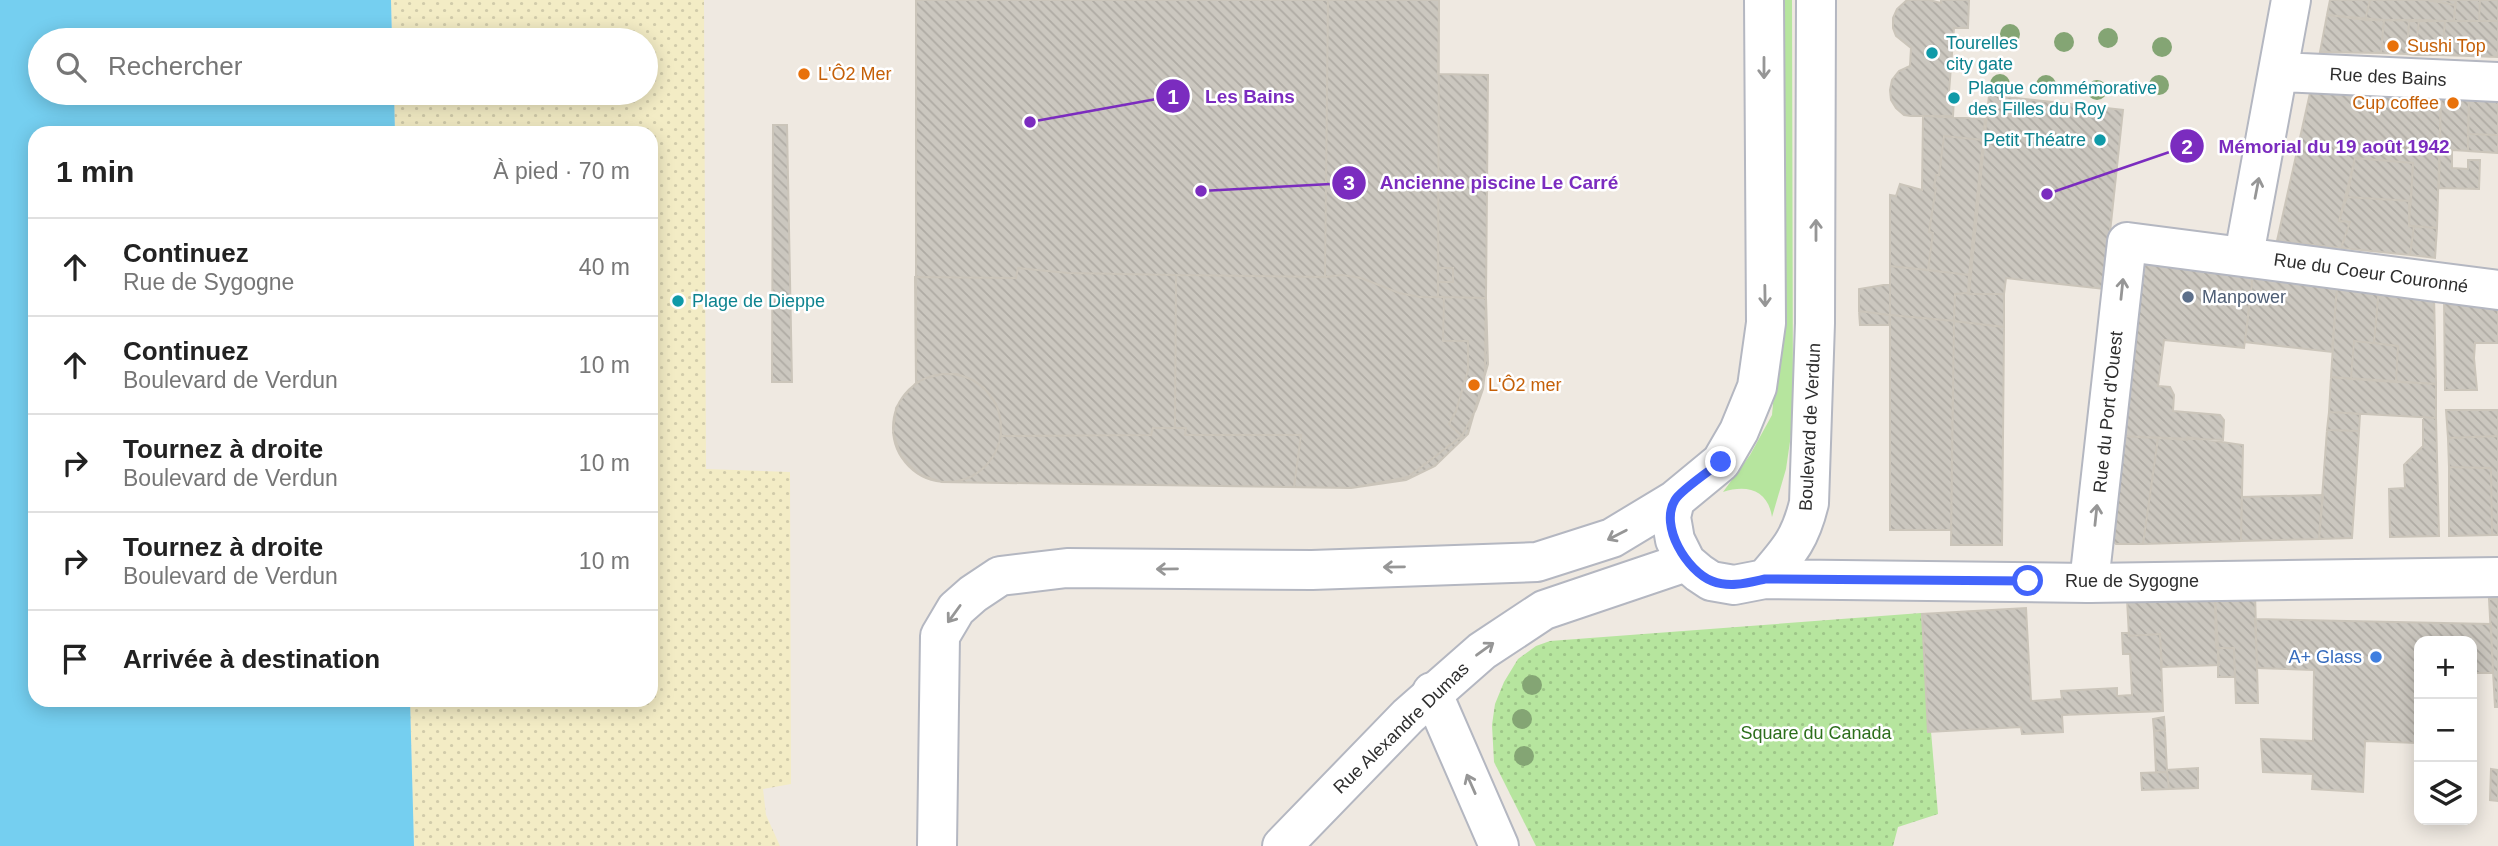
<!DOCTYPE html>
<html lang="fr">
<head>
<meta charset="utf-8">
<style>
  :root { --surface:#fff; --page:#f6f6f6; --text:#222; --muted:#767676; --line:#e0e0e0 }
  body { margin:0; font-family:Helvetica,sans-serif; background:var(--page); color:var(--text) }
  .controls { position:absolute; right:21px; bottom:21px; display:grid; overflow:hidden; border-radius:14px; box-shadow:0 4px 18px #0003 }
  .controls button { width:63px; height:63px; display:grid; place-items:center; padding:0; border:0; border-bottom:2px solid var(--line); background:var(--surface); color:var(--text); font:35px sans-serif }
  .stop { position:absolute; width:21px; height:21px; margin:-16px; border:5px solid #4264fb; border-radius:50%; background:#fff }
  .stop.end { background:#4264fb; border-color:#fff; box-shadow:0 2px 7px #0008 }
  .list { margin:0; padding:0; list-style:none }
  h2 { display:flex; justify-content:space-between; align-items:center; height:91px; margin:0; padding:0 28px; font-size:30px }
  h2 small { font-size:23px; font-weight:400; color:var(--muted) }
  .list li { display:grid; grid-template-columns:46px 1fr auto; gap:21px; align-items:center; box-sizing:border-box; height:98px; padding:0 28px; border-top:2px solid var(--line) }
  .list b { display:block; font-size:26px; white-space:nowrap }
  .list p { margin:0; font-size:23px; white-space:nowrap; color:var(--muted) }
  .list em { font-size:23px; font-style:normal; color:var(--muted) }
  .icon { flex:none; width:38px; height:38px; fill:none; stroke:currentColor; stroke-width:2; stroke-linecap:round; stroke-linejoin:round }
  .map { position:relative; flex:none; width:2498px; height:846px; overflow:hidden }
  .search { position:absolute; background:var(--surface); box-shadow:0 4px 18px #0003; left:28px; top:28px; width:630px; height:77px; display:flex; align-items:center; gap:18px; box-sizing:border-box; padding:0 24px; border-radius:38px; color:var(--muted); font-size:26px }
  .panel { position:absolute; background:var(--surface); box-shadow:0 4px 18px #0003; left:28px; top:126px; width:630px; height:581px; border-radius:21px }
  .map>svg:first-child { display:block }
  .grass { fill:#b6e59e }
  .sand { fill:url(#sand-dots) }
  .park { fill:url(#park-dots) }
  .water { fill:#75cff0 }
  .building { fill:url(#building-back-hatch); stroke:#cbc5ba; stroke-width:2 }
  .lines { fill:none; stroke-linecap:round; stroke-linejoin:round }
  .street-casing { stroke:#b4b7c1; stroke-width:42 }
  .secondary-casing { stroke:#b4b7c1; stroke-width:42 }
  .street { stroke:#fff; stroke-width:38 }
  .secondary { stroke:#fff; stroke-width:38 }
  .tree { fill:#84a574 }
  .oneway { stroke:#969696 }
  .route { stroke:#4264fb; stroke-width:9 }
  .food-dot { fill:#e8710a; stroke:#fff; stroke-width:2.5 }
  .culture-dot { fill:#0f9aa8; stroke:#fff; stroke-width:2.5 }
  .service-dot { fill:#5c6f8a; stroke:#fff; stroke-width:2.5 }
  .shop-dot { fill:#3f7fe0; stroke:#fff; stroke-width:2.5 }
  .labels { text-anchor:middle; dominant-baseline:central; stroke-width:5; stroke-linejoin:round; paint-order:stroke }
  .culture-label { font-size:18px; fill:#0d838f; stroke:#fff; text-anchor:start }
  .food-label { font-size:18px; fill:#c56008; stroke:#fff; text-anchor:start }
  .street-label { font-size:18px; fill:#2e2e2e; stroke:#fff }
  .service-label { font-size:18px; fill:#4e5e75; stroke:#fff; text-anchor:start }
  .shop-label { font-size:18px; fill:#366cbe; stroke:#fff; text-anchor:end }
  .park-label { font-size:18px; fill:#2c6e1b; stroke:#fff }
  .leader { fill:none; stroke:#7b2cbf; stroke-width:2.5 }
  .callout-dot { fill:#7b2cbf; stroke:#fff; stroke-width:2.5 }
  .mark-label { font-size:21px; text-anchor:middle; font-weight:bold; fill:#fff }
  .callout-label { font-size:19px; text-anchor:middle; font-weight:bold; fill:#7b2cbf; stroke:#fff; stroke-width:5; stroke-linejoin:round; paint-order:stroke }
</style>
</head>
<body>
<div class="map">
<svg width="2498" height="846" viewBox="0 0 2498 846">
  <defs>
    <pattern id="sand-dots" width="8" height="8" patternUnits="userSpaceOnUse" patternTransform="scale(1.75)"><rect width="8" height="8" fill="#f3ecc5"/><path d="M2 2h.1M6 6h.1" fill="none" stroke="#d1cbaa" stroke-width="1.8" stroke-linecap="round"/></pattern>
    <pattern id="park-dots" width="8" height="8" patternUnits="userSpaceOnUse" patternTransform="scale(1.75)"><rect width="8" height="8" fill="#b6e59e"/><path d="M2 2h.1M6 6h.1" fill="none" stroke="#9dc588" stroke-width="1.8" stroke-linecap="round"/></pattern>
    <pattern id="building-back-hatch" width="6" height="6" patternUnits="userSpaceOnUse" patternTransform="scale(1.75)"><rect width="6" height="6" fill="#cbc7bf"/><path d="M-1 5l2 2M0 0l6 6M5-1l2 2" fill="none" stroke="#afaba4"/></pattern>
  </defs>
  <rect width="100%" height="100%" fill="#efe9e1"/>
  <path class="grass" d="M1782 0H1792L1793 421 1786 469 1772 517C1768 490 1747 484 1723 492L1750 455 1772 415 1782 303Z"/>
  <path class="sand" d="M391 0H704L706 469 790 472 791 784 763 789 766 815 780 846H414L410 700H651V133H395L394 93H646V40H392Z"/>
  <path class="park" d="M1921 613 1938 814 1898 827 1893 846H1536L1494 762 1492 725 1495 704 1504 682 1518 659 1536 646 1550 641Z"/>
  <path class="water" d="M0 0H391L392 40H40V93H394L395 133H35V700H410L414 846H0Z"/>
  <path class="building" d="M916 0H1439L1438 74 1488 75 1486 298 1488 364 1468 434 1435 466 1406 480 1351 488 941 482 918 474 901 456 893 433 896 408 902 398 916 383Z
    M1328 0H1439L1438 297H1420L1399 293 1361 278 1342 275 1325 277Z
    M1907 0H1929L1941 3V0H1969L1968 28H1954L1949 92H1952L1951 98H1954L1953 116H1911L1904 115 1896 108 1891 100 1890 90 1892 80 1899 71 1910 66 1911 48 1896 36 1893 28V18L1897 9Z
    M2330 0H2370L2365 20 2327 15Z
    M2370 0H2428L2455 5 2454 21 2365 20Z
    M2428 0H2456L2455 5Z
    M2456 0H2480L2479 21H2454Z
    M2480 0H2498V21H2479Z
    M2327 15 2384 20 2381 53 2320 52Z
    M2384 20H2409L2407 54 2381 53Z
    M2409 20H2419L2415 55 2407 54Z
    M2419 20 2445 21 2442 55H2415Z
    M2445 21H2498V57L2442 55Z
    M2310 93 2441 95 2437 228 2409 226 2413 163 2355 158 2339 221 2350 222 2341 248 2277 241Z
    M1989 95 2123 110 2104 289 2006 278 2004 294H1969Z
    M2441 95 2469 96 2468 151 2452 150V168L2468 169V160H2480L2479 189 2439 188Z
    M2469 96 2498 97V135L2468 134Z
    M1923 116 1985 119 1983 140 1944 136 1939 175H1936L1934 188H1936L1929 232 1933 233 1928 270 1890 266V195L1896 196 1900 184 1922 190Z
    M773 125H787L792 382H772Z
    M2468 134 2498 135V153L2468 151Z
    M1944 136 1983 140 1969 275 1928 270 1933 233 1929 232 1936 188H1934L1936 175H1939Z
    M2355 158 2413 163 2411 201 2347 197Z
    M2347 197 2409 201V226H2414L2410 255 2341 248 2350 222 2339 221Z
    M2414 226 2437 228 2435 258 2410 255Z
    M2143 262 2253 275 2244 348 2164 340 2158 386 2170 387 2174 395 2173 411 2220 415 2224 420 2223 440 2119 436Z
    M1890 266 1969 275 1968 293 1955 294 1954 321 1890 315Z
    M1018 268 1068 273 1176 275 1175 428H1153L1151 435 1001 436 1000 416 996 404 984 388 973 380 957 374H943L926 378 916 383 915 277 1016 278Z
    M1438 268H1453V282H1438Z
    M1176 275 1325 277 1342 275 1361 278 1399 293 1420 297H1444L1443 341H1468V370L1456 411 1449 424 1462 436 1408 477 1352 488 1294 487 1301 435H1185L1186 428H1175Z
    M1969 275V294H2004V327L1954 321 1955 294 1968 293Z
    M2253 275 2337 284 2332 352 2245 342Z
    M1890 284V315L1859 311V289Z
    M2337 284 2379 288 2374 343 2354 341 2351 379 2331 377Z
    M2379 288 2434 295 2436 384 2396 382 2398 346 2374 343Z
    M2444 295 2498 301V343H2475L2474 358 2477 390H2445Z
    M1444 297 1486 298 1485 372 1483 389 1476 409 1462 436 1449 424 1456 411 1468 370V341H1443Z
    M1859 311 1890 315 1889 325H1860Z
    M1890 315 1954 321 1951 530H1890Z
    M1954 321 2004 327 2002 545H1951Z
    M2354 341 2398 346 2396 382 2351 379Z
    M893 428a54 54 0 1 1 108 0a54 54 0 1 1-108 0Z
    M2331 377 2436 384V418L2329 412Z
    M2446 410H2498V436L2448 438Z
    M2329 412 2360 414 2359 431 2327 430Z
    M2423 418H2436L2439 536 2390 537 2389 489 2405 488 2404 465 2423 446Z
    M2327 430 2359 431 2352 538 2319 539Z
    M2119 436 2158 438 2143 544H2116L2105 532Z
    M2498 436V535H2492L2491 468 2449 467 2448 438Z
    M2187 437 2243 445 2241 541 2143 544 2158 438 2187 440Z
    M2449 467 2491 468 2492 535 2449 536Z
    M2323 495 2319 539 2241 541 2242 497Z
    M2255 593 2258 703H2236L2234 648H2216L2215 595Z
    M2215 595 2219 665 2162 667 2160 634 2129 636 2127 599Z
    M2489 599H2498V707H2495Z
    M2026 608 2031 701 2062 699 2061 691 2117 688V696L2132 695 2130 654H2123L2122 633H2129V636L2160 634 2163 711 2062 715 2063 732 2022 734 2021 727 1928 732 1922 614Z
    M2255 619 2491 624 2493 673H2472V641H2419L2417 743 2365 741 2363 792 2312 789 2313 774 2263 772 2261 739 2313 741 2314 670 2257 668Z
    M2218 648H2234L2235 677H2218Z
    M2164 717 2165 730 2154 731 2153 719Z
    M2165 730 2167 772H2156L2154 731Z
    M2198 768V788L2169 789 2167 770Z
    M2491 769 2498 770V801L2490 800Z
    M2167 772 2169 789 2142 790 2141 773Z"/>
  <g class="lines">
    <defs>
      <path id="street" d="M2279 72 2498 82
        M2244 255 2291 0
        M2089 583 2127 242 2498 290
        M1432 692 1499 846"/>
      <path id="secondary" d="M1764 0 1766 323 1757 387 1739 431 1721 462 1675 500 1671 517 1675 540 1686 562 1699 573 1711 581 1734 585 1765 579 2089 583 2498 577
        M1765 579C1789 551 1800 540 1809 503L1815 323 1816 0
        M937 846 940 636 956 609 973 594 1000 576 1067 568 1312 570 1537 562 1612 538 1675 500
        M1282 846 1408 716 1482 651 1544 610 1686 562"/>
    </defs>
    <use href="#street" class="street-casing"/>
    <use href="#secondary" class="secondary-casing"/>
    <use href="#street" class="street"/>
    <use href="#secondary" class="secondary"/>
  </g>
  <g class="tree">
    <circle cx="2010" cy="34" r="10"/>
    <circle cx="2108" cy="38" r="10"/>
    <circle cx="2064" cy="42" r="10"/>
    <circle cx="2162" cy="47" r="10"/>
    <circle cx="2000" cy="84" r="10"/>
    <circle cx="2046" cy="85" r="10"/>
    <circle cx="2159" cy="85" r="10"/>
    <circle cx="2097" cy="90" r="10"/>
    <circle cx="1532" cy="685" r="10"/>
    <circle cx="1522" cy="719" r="10"/>
    <circle cx="1524" cy="756" r="10"/>
  </g>
  <defs><path id="oneway-shaft" d="M-6 0H5M1.5-3L5.5 0L1.5 3" fill="none" stroke-width="1.6" stroke-linecap="round" stroke-linejoin="round" transform="scale(1.75)"/></defs>
  <g class="oneway">
    <use href="#oneway-shaft" transform="translate(1764 68) rotate(90)"/>
    <use href="#oneway-shaft" transform="translate(2257 188) rotate(-79)"/>
    <use href="#oneway-shaft" transform="translate(1816 230) rotate(-90)"/>
    <use href="#oneway-shaft" transform="translate(2122 289) rotate(-84)"/>
    <use href="#oneway-shaft" transform="translate(1765 296) rotate(89)"/>
    <use href="#oneway-shaft" transform="translate(2096 515) rotate(-84)"/>
    <use href="#oneway-shaft" transform="translate(1617 535) rotate(153)"/>
    <use href="#oneway-shaft" transform="translate(1394 567) rotate(179)"/>
    <use href="#oneway-shaft" transform="translate(1167 569) rotate(179)"/>
    <use href="#oneway-shaft" transform="translate(954 614) rotate(126)"/>
    <use href="#oneway-shaft" transform="translate(1485 649) rotate(-36)"/>
    <use href="#oneway-shaft" transform="translate(1471 784) rotate(-114)"/>
  </g>
  <g class="lines">
    <path class="route" d="M1721 462C1711 470 1681 490 1675 500 1659 526 1687 571 1712 581 1730 588 1747 583 1765 579L2028 581"/>
  </g>
  <g class="food-dot">
    <circle cx="2393" cy="46" r="7"/>
    <circle cx="804" cy="74" r="7"/>
    <circle cx="2453" cy="103" r="7"/>
    <circle cx="1474" cy="385" r="7"/>
  </g>
  <g class="culture-dot">
    <circle cx="1932" cy="53" r="7"/>
    <circle cx="1954" cy="98" r="7"/>
    <circle cx="2100" cy="140" r="7"/>
    <circle cx="678" cy="301" r="7"/>
  </g>
  <circle class="service-dot" cx="2188" cy="297" r="7"/>
  <circle class="shop-dot" cx="2376" cy="657" r="7"/>
  <g class="labels">
    <g class="culture-label">
      <text x="1946" y="43">Tourelles<tspan x="1946" dy="21">city gate</tspan></text>
      <text x="1968" y="88">Plaque commémorative<tspan x="1968" dy="21">des Filles du Roy</tspan></text>
      <text x="2086" y="140" text-anchor="end">Petit Théatre</text>
      <text x="692" y="301">Plage de Dieppe</text>
    </g>
    <g class="food-label">
      <text x="2407" y="46">Sushi Top</text>
      <text x="818" y="74">L'Ô2 Mer</text>
      <text x="2439" y="103" text-anchor="end">Cup coffee</text>
      <text x="1488" y="385">L'Ô2 mer</text>
    </g>
    <g class="street-label">
      <text transform="translate(2388 77) rotate(3)">Rue des Bains</text>
      <text transform="translate(2371 273) rotate(8)">Rue du Coeur Couronné</text>
      <text transform="translate(2108 412) rotate(-84)">Rue du Port d'Ouest</text>
      <text transform="translate(1810 427) rotate(-87)">Boulevard de Verdun</text>
      <text x="2132" y="581">Rue de Sygogne</text>
      <text transform="translate(1401 728) rotate(-44)">Rue Alexandre Dumas</text>
    </g>
    <g class="service-label">
      <text x="2202" y="297">Manpower</text>
    </g>
    <g class="shop-label">
      <text x="2362" y="657">A+ Glass</text>
    </g>
    <g class="park-label">
      <text x="1816" y="733">Square du Canada</text>
    </g>
  </g>
  <path class="leader" d="M1030 122L1173 96M2047 194L2187 146M1201 191L1349 183"/>
  <g class="callout-dot">
    <circle cx="1030" cy="122" r="7"/>
    <circle cx="2047" cy="194" r="7"/>
    <circle cx="1201" cy="191" r="7"/>
    <circle cx="1173" cy="96" r="18"/>
    <circle cx="2187" cy="146" r="18"/>
    <circle cx="1349" cy="183" r="18"/>
  </g>
  <g class="mark-label">
    <text x="1173" y="104">1</text>
    <text x="2187" y="154">2</text>
    <text x="1349" y="190">3</text>
  </g>
  <g class="callout-label">
    <text x="1250" y="103">Les Bains</text>
    <text x="2334" y="153">Mémorial du 19 août 1942</text>
    <text x="1499" y="189">Ancienne piscine Le Carré</text>
  </g>
</svg>
<div class="controls">
<button>+</button>
<button>−</button>
<button><svg class="icon" aria-label="layers" viewBox="0 0 24 24"><path d="M12 4l9 5-9 5-9-5zM3 14l9 5 9-5"/></svg></button>
</div>
<div class="stop" style="left:2028px;top:581px"></div>
<div class="stop end" style="left:1721px;top:462px"></div>
<div class="search"><svg class="icon" aria-label="search" viewBox="0 0 24 24"><circle cx="10" cy="10" r="6"/><path d="M15 15l6 6"/></svg>Rechercher</div>
<section class="panel">
<h2>1 min<small>À pied · 70 m</small></h2>
<ul class="list">
<li><svg class="icon" aria-label="ahead" viewBox="0 0 24 24"><path d="M12 20V5M6 11l6-6 6 6"/></svg><div><b>Continuez</b><p>Rue de Sygogne</p></div><em>40 m</em></li>
<li><svg class="icon" aria-label="ahead" viewBox="0 0 24 24"><path d="M12 20V5M6 11l6-6 6 6"/></svg><div><b>Continuez</b><p>Boulevard de Verdun</p></div><em>10 m</em></li>
<li><svg class="icon" aria-label="right" viewBox="0 0 24 24"><path d="M7 20v-9h11M14 6l5 5-5 5"/></svg><div><b>Tournez à droite</b><p>Boulevard de Verdun</p></div><em>10 m</em></li>
<li><svg class="icon" aria-label="right" viewBox="0 0 24 24"><path d="M7 20v-9h11M14 6l5 5-5 5"/></svg><div><b>Tournez à droite</b><p>Boulevard de Verdun</p></div><em>10 m</em></li>
<li><svg class="icon" aria-label="arrive" viewBox="0 0 24 24"><path d="M6 21V4h12l-3 4 3 4H6"/></svg><div><b>Arrivée à destination</b></div></li>
</ul>
</section>
</div>
</body>
</html>
